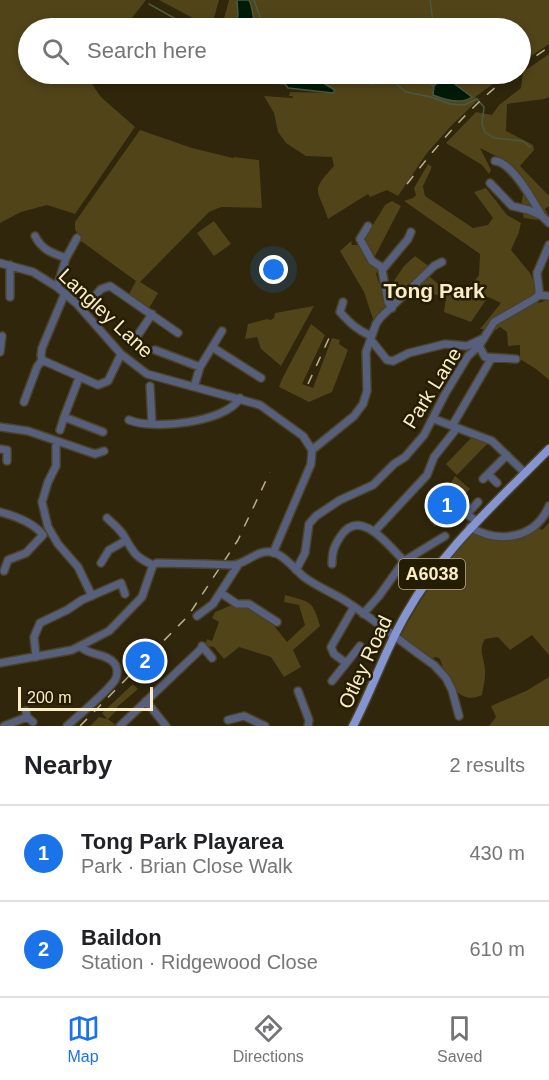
<!DOCTYPE html>
<html lang="en">
<head>
<meta charset="utf-8">
<style>
  :root { --surface:#fff; --page:#f2f2f2; --text:#202124; --muted:#757577; --line:#e0e0e0; --accent:#1a73e8 }
  body { margin:0; font-family:Arial,sans-serif; background:var(--page); color:var(--text) }
  .scale { position:absolute; left:18px; bottom:15px; width:135px; box-sizing:border-box; padding-left:6px; border:3px solid #fbeec6; border-top:0; font-size:16px; line-height:21px; white-space:nowrap; color:#fbeec6; -webkit-text-stroke:4px #251d03; paint-order:stroke }
  .you { position:absolute; left:274px; top:270px; width:21px; height:21px; margin:-15px; border:4px solid #fff; border-radius:50%; background:#1a73e8; box-shadow:0 0 0 9px #1a73e833 }
  .badge { display:grid; place-items:center; width:39px; height:39px; border-radius:50%; background:var(--accent); color:#fff; font-size:20px; font-weight:700 }
  .pin { position:absolute; translate:-50% -50%; border:3px solid #fff; box-shadow:0 2px 6px #0006 }
  .list { margin:0; padding:0; list-style:none }
  h2 { display:flex; justify-content:space-between; align-items:center; height:78px; margin:0; padding:0 24px; font-size:26px }
  h2 small { font-size:20px; font-weight:400; color:var(--muted) }
  .list li { display:grid; grid-template-columns:39px 1fr auto; gap:18px; align-items:center; box-sizing:border-box; height:96px; padding:0 24px; border-top:2px solid var(--line) }
  .list b { display:block; font-size:22px; white-space:nowrap }
  .list p { margin:0; font-size:20px; white-space:nowrap; color:var(--muted) }
  .list em { font-size:20px; font-style:normal; color:var(--muted) }
  .icon { flex:none; width:33px; height:33px; fill:none; stroke:currentColor; stroke-width:2; stroke-linecap:round; stroke-linejoin:round }
  .map { position:relative; flex:none; width:549px; height:726px; overflow:hidden }
  .search { position:absolute; background:var(--surface); box-shadow:0 3px 9px #0003; left:18px; right:18px; top:18px; height:66px; display:flex; align-items:center; gap:15px; box-sizing:border-box; padding:0 21px; border-radius:33px; color:var(--muted); font-size:22px }
  .sheet { height:270px; background:var(--surface) }
  nav { display:flex; justify-content:space-around; align-items:center; box-sizing:border-box; height:84px; border-top:2px solid var(--line); background:var(--surface); font-size:16px; color:var(--muted) }
  nav a { display:grid; justify-items:center; gap:3px }
  nav .on { color:var(--accent) }
  .map>svg:first-child { display:block }
  .green { fill:#514419 }
  .water { fill:#001b08; stroke:#4b5a41; stroke-width:1.5 }
  .lines { fill:none; stroke-linecap:round; stroke-linejoin:round }
  .stream { stroke:#4b5a41; stroke-width:1.5 }
  .minor-casing { stroke:#4c4225; stroke-width:10 }
  .major-casing { stroke:#4c4225; stroke-width:11 }
  .minor { stroke:#565f7c; stroke-width:7 }
  .major { stroke:#8595d2; stroke-width:8 }
  .rail { stroke:#bdb18d; stroke-width:1.5; stroke-dasharray:10 10; stroke-linecap:butt }
  .minor-bridge-casing { stroke:#4c4225; stroke-width:10; stroke-linecap:butt }
  .minor-bridge { stroke:#565f7c; stroke-width:7 }
  .labels { text-anchor:middle; dominant-baseline:central; stroke-width:5; stroke-linejoin:round; paint-order:stroke }
  .shield { fill:#251d03; stroke:#bbaf8c; stroke-width:1.5 }
  .shield-label { font-size:18px; font-weight:bold; fill:#fbeec6 }
  .street-label { font-size:20px; fill:#fbeec6; stroke:#251d03 }
  .neighbourhood-label { font-size:21px; font-weight:bold; fill:#fbeec6; stroke:#251d03 }
</style>
</head>
<body>
<div class="map">
<svg width="549" height="726" viewBox="0 0 549 726">
  <rect width="100%" height="100%" fill="#2f260b"/>
  <path class="green" d="M0 0H146L124 28H28V74H89L87 77 101 97 135 127 75 214 47 205 21 212 0 223Z
    M159 0H219L214 18 208 24H204Z
    M229 0H237L238 15 235 28 222 26Z
    M249 0H549V44L521 63 520 28H257C252 20 254 10 249 0Z
    M549 54V97L544 99 507 104 506 131 533 145 534 150 520 166 549 196V206L545 209 549 216V222L541 212 537 220 524 218 521 206 524 189 500 158 480 148 491 170 489 174 482 165 446 143 476 112 492 115 499 105 521 88 523 72Z
    M308 74H507L475 97 479 99 451 126 427 153 398 196 387 190 370 197 368 194 328 219C318 188 309 193 334 166L332 157 306 156 286 143 278 132 274 113 264 96 292 98 293 96H289L290 92 333 93 335 90Z
    M140 130 192 148 233 158 234 157 259 160 262 208 221 207 209 212 140 282 158 293 149 308 129 294 136 281 81 241 75 229V222Z
    M428 164 432 167 423 186 425 196 473 228 488 225 493 218 474 192 486 188 507 215 521 223 519 232 511 250 530 273 536 287 532 297 538 303 549 300V380L536 369 520 359V345L508 346 507 332 500 327 496 330 480 329 501 303 488 297 471 322 444 312 446 297 436 295 421 284 429 276 444 289 472 285 479 275 480 254 404 201 413 198 416 195 414 188Z
    M392 201 401 206 374 258 363 241 385 205Z
    M214 221 231 244 214 256 197 233Z
    M351 241 352 245H360L378 270 376 274 387 307 374 322 364 292 340 251Z
    M415 256 430 267 395 302 391 301 387 291 404 266Z
    M314 306 281 366 261 349 257 337 245 339 248 324 267 319 271 320 274 318 275 313Z
    M311 324 325 335 302 384 313 388 332 338 340 340 339 344 348 350 332 392 309 402 279 387 282 379Z
    M472 437 488 443 457 475 446 464Z
    M455 476 470 489 435 527 429 521Z
    M549 523V655L532 635 510 650 498 637 485 639C478 650 484 657 485 669 486 677 483 687 482 695 457 707 446 677 440 659L436 657 429 659 399 639C419 600 443 565 473 532L502 539 536 526 542 530Z
    M285 595C310 602 313 600 320 626L293 650 301 667 284 677 271 657 239 647 224 659 214 647 205 646 207 639 212 641 219 622 212 618 215 612C221 610 227 606 233 605 257 601 274 626 287 642L305 625 299 605 284 602Z
    M549 677V726H489L496 717 491 706 526 691Z
    M133 684 138 689 117 707 118 709 108 719 117 726H90L99 717 107 719 102 713Z"/>
  <path class="water" d="M237 0H249C254 10 252 20 257 28H235L238 15Z
    M243 74H308L335 90 333 93 288 88 285 84 248 80Z
    M443 78 448 79 472 97C461 105 445 100 433 95L434 86Z"/>
  <g class="lines">
    <path class="stream" d="M254 0 260 17 273 28
      M430 0 434 28
      M149 4 192 28
      M361 74 364 80 371 84 379 82 395 83 406 92 431 97 450 104 464 105 477 99 484 107 482 124 485 132 494 138 523 141 530 147
      M427 74 429 83 434 86"/>
    <defs>
      <path id="minor" d="M495 161C512 162 533 201 542 216
        M490 183 512 206 529 210 542 216 549 223
        M368 226 360 239 372 261 383 268
        M35 236C42 250 52 253 66 258
        M0 263 33 272 57 287 77 304 121 354 147 374 260 405 303 436 312 450 311 464 273 553
        M57 287 66 258 77 238
        M539 290 537 273 549 245
        M65 293 42 348 41 355 42 360 98 385 108 381 121 354
        M539 295 549 296
        M10 297V265
        M343 302 340 312C350 323 357 330 371 336
        M392 308 388 302 382 270 408 239 411 232
        M83 310 101 289 110 286 178 333
        M371 340 387 360 393 361 409 353 445 344 467 346 482 339
        M134 341 152 314
        M212 347 261 378
        M155 350 200 367
        M0 352 2 336
        M516 359 485 357 479 346 494 322 534 299 539 295V290
        M79 378 64 417 103 432
        M150 386 152 424
        M194 387 200 367 222 331
        M24 402 37 367 42 360
        M434 419 492 441 524 472
        M129 420C152 430 226 423 240 398
        M452 426 491 359
        M0 427 28 431 95 454 104 451
        M60 430 64 417
        M56 442V466L48 482 42 502 48 527 58 544 78 567 92 596
        M0 449 7 450V461
        M312 450 354 416 363 404 367 391 366 352 376 324 380 318 434 266 442 262
        M488 474 497 483
        M483 479 507 455
        M0 512C15 516 33 522 43 535L26 553 8 560 4 571
        M107 518C112 523 120 529 124 536 133 552 135 557 153 565
        M476 521 467 514 478 502
        M470 527C499 544 535 539 549 506
        M374 532 427 475 434 457 457 428
        M101 563 109 550 125 541
        M332 564C332 552 334 546 340 537 360 506 388 545 404 561
        M232 565C245 565 256 550 271 552 284 554 294 569 304 577 316 586 331 592 344 600 375 620 404 644 434 665L446 678 452 690 459 716
        M296 570 305 553 309 524 316 516 340 500 373 485 394 464 405 457 424 435 445 394 468 356 479 346
        M221 593 237 604H249L277 622
        M363 614 379 596 404 561 445 536
        M197 616 213 604 238 565
        M202 646 212 658
        M36 657 34 637 40 623 67 610 82 600 121 583 125 594
        M0 663 72 650 109 631 142 597 153 565 157 563 205 564
        M346 663 334 654 331 647 354 607
        M332 681 360 646
        M298 691 309 720 308 726
        M146 701 166 726
        M26 711 27 717 33 722
        M228 720 244 716 265 726
        M4 726 27 717
        M67 726C79 715 107 692 115 680 118 675 118 667 114 663 106 653 90 656 81 647
        M120 726 202 648"/>
      <path id="major" d="M353 726C372 690 385 650 406 614 442 550 497 502 549 449"/>
    </defs>
    <use href="#minor" class="minor-casing"/>
    <use href="#major" class="major-casing"/>
    <use href="#minor" class="minor"/>
    <use href="#major" class="major"/>
    <path class="rail" d="M520 67 549 47
      M407 184C439 143 471 105 512 74
      M308 384 330 336
      M80 726 188 616 238 540 270 472"/>
    <defs>
      <path id="minor-bridge" d="M205 564 232 565"/>
    </defs>
    <use href="#minor-bridge" class="minor-bridge-casing"/>
    <use href="#minor-bridge" class="minor-bridge"/>
  </g>
  <g class="labels">
    <rect class="shield" x="399" y="559" width="66" height="30" rx="4.5"/>
    <g class="shield-label">
      <text x="432" y="574">A6038</text>
    </g>
    <g class="street-label">
      <text transform="translate(106 313) rotate(43)">Langley Lane</text>
      <text transform="translate(432 388) rotate(-58)">Park Lane</text>
      <text transform="translate(365 662) rotate(-65)">Otley Road</text>
    </g>
    <g class="neighbourhood-label">
      <text x="434" y="290">Tong Park</text>
    </g>
  </g>
</svg>
<div class="scale">200 m</div>
<div class="you"></div>
<div class="pin badge" style="left:447px;top:505px">1</div>
<div class="pin badge" style="left:145px;top:661px">2</div>
<div class="search"><svg class="icon" aria-label="search" viewBox="0 0 24 24"><circle cx="10" cy="10" r="6"/><path d="M15 15l6 6"/></svg>Search here</div>
</div>
<section class="sheet">
<h2>Nearby<small>2 results</small></h2>
<ul class="list">
<li><span class="badge">1</span><div><b>Tong Park Playarea</b><p>Park · Brian Close Walk</p></div><em>430 m</em></li>
<li><span class="badge">2</span><div><b>Baildon</b><p>Station · Ridgewood Close</p></div><em>610 m</em></li>
</ul>
</section>
<nav>
<a class="on"><svg class="icon" aria-label="map" viewBox="0 0 24 24"><path d="M3 6l6-2 6 2 6-2v14l-6 2-6-2-6 2zM9 4v14M15 6v14"/></svg>Map</a>
<a><svg class="icon" aria-label="directions" viewBox="0 0 24 24"><path d="M12 3l9 9-9 9-9-9zM9 14v-3h6M13 9l2 2-2 2"/></svg>Directions</a>
<a><svg class="icon" aria-label="saved" viewBox="0 0 24 24"><path d="M7 4h10v16l-5-4-5 4z"/></svg>Saved</a>
</nav>
</body>
</html>
